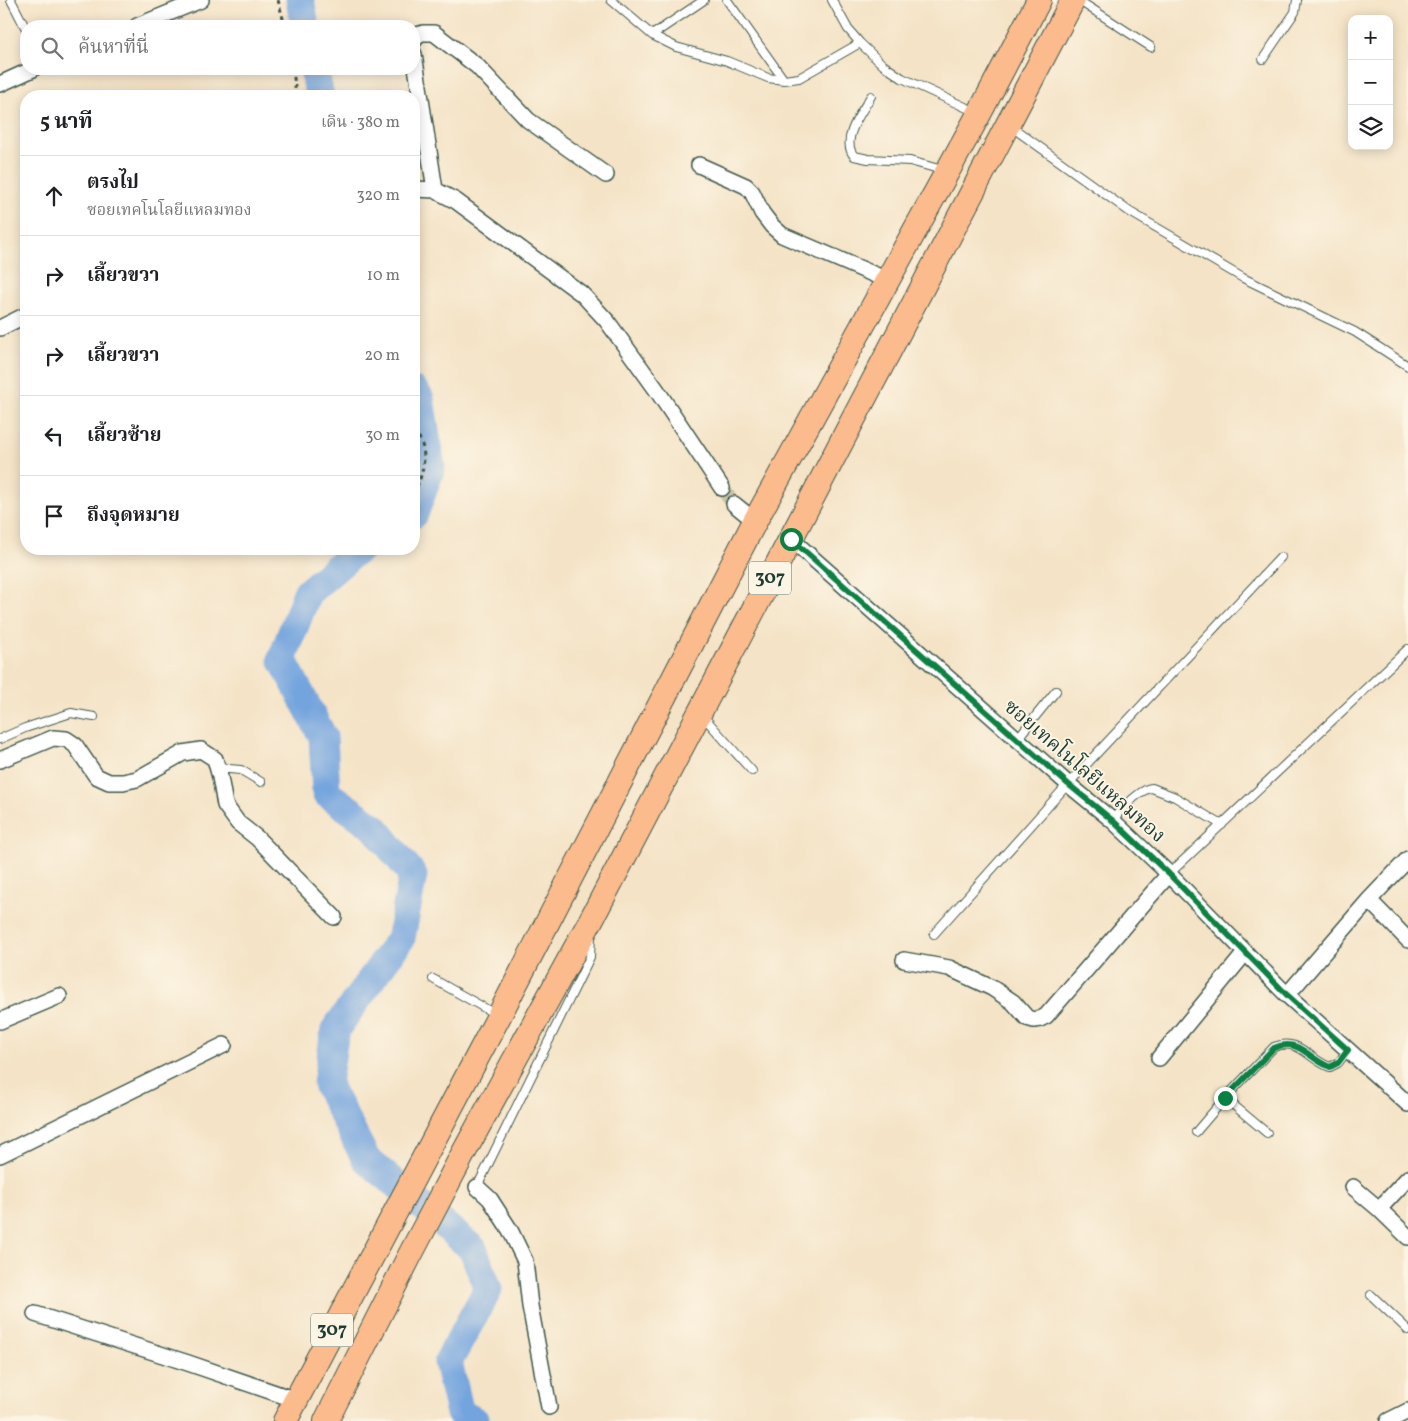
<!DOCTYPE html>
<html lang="th">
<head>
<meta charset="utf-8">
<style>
  :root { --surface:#fff; --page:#f6f6f6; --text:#202124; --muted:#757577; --line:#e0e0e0 }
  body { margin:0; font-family:Vollkorn,"Noto Serif Thai",serif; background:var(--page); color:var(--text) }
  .controls { position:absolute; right:15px; top:15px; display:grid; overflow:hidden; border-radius:10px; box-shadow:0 2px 12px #0003 }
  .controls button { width:45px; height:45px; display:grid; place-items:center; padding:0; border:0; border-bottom:1px solid var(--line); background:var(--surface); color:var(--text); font:25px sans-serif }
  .stop { position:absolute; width:15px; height:15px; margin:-11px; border:4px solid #0b8043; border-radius:50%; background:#fff }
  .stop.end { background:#0b8043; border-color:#fff; box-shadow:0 1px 5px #0008 }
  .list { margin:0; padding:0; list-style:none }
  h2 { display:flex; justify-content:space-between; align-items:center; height:65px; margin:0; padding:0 20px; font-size:21px }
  h2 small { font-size:16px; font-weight:400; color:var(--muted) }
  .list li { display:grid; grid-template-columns:32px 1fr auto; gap:15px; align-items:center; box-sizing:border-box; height:80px; padding:0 20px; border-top:1px solid var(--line) }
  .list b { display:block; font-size:19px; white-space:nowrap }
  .list p { margin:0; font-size:16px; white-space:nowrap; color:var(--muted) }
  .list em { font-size:16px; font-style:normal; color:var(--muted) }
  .icon { flex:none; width:28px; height:28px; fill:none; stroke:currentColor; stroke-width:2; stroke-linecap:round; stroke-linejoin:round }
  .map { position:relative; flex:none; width:1408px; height:1421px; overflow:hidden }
  .search { position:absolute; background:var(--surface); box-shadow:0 2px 12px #0003; left:20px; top:20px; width:400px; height:55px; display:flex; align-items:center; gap:12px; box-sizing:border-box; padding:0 18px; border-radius:20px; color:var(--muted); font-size:19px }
  .panel { position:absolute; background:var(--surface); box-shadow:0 2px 12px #0003; left:20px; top:90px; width:400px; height:465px; border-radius:20px }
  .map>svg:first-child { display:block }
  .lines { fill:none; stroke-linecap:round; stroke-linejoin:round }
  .river { stroke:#73a4de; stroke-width:29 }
  .minor-tunnel { stroke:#c9c2a9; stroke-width:15; stroke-dasharray:15 8; stroke-linecap:butt }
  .service-casing { stroke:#3f564a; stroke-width:10 }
  .minor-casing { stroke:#3f564a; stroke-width:18 }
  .primary-casing { stroke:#3f564a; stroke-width:26 }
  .path { stroke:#3f564a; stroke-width:3; stroke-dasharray:4 4; stroke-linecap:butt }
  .service { stroke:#fff; stroke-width:8 }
  .minor { stroke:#fff; stroke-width:15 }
  .primary { stroke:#fbbb8d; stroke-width:24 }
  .route { stroke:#0b8043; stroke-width:6 }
  .labels { text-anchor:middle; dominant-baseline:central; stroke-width:4; stroke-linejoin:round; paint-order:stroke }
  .shield { fill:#fcf5e5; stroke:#617469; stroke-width:1 }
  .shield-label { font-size:19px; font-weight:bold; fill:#1f3d34 }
  .street-label { font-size:20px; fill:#1f3d34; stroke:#fcf5e5 }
</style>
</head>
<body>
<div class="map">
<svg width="1408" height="1421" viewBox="0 0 1408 1421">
  <rect width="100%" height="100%" fill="#fcf5e5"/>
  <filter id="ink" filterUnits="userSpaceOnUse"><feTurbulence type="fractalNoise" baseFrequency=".02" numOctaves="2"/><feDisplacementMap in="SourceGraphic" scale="10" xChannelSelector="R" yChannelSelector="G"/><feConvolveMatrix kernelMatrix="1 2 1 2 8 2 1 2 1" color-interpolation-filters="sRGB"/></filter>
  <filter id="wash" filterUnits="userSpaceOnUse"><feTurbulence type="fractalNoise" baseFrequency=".0096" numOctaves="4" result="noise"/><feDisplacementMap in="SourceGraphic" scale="20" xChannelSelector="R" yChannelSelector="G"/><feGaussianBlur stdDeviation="1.12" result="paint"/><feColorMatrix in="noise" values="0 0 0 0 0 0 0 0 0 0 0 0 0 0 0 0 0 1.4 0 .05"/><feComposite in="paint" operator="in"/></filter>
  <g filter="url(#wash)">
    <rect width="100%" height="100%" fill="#f4e3c6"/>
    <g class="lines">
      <path class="river" d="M300 0 305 26
        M314 69 320 96
        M414 391 420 399 431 468 414 514
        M360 549 352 554 307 593 282 659 323 737 326 793 374 827 413 875 401 938 335 1030 327 1084 366 1159 473 1249 488 1289 448 1362 460 1413 475 1421"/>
    </g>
  </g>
  <g filter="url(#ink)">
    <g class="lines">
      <path class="minor-tunnel" d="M722 488 734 504"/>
      <defs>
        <path id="service" d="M11 0 26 29
          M611 0 652 35 676 47 727 61 768 78 784 80
          M727 0 784 80 799 78 860 43
          M832 0 848 29 860 43 883 65 902 78 978 113
          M1078 0 1151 47
          M652 35 704 0
          M1263 59 1295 12 1297 0
          M871 96C862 112 840 139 854 156L868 159 910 161 946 171
          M1009 125 1130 212 1243 278 1355 332 1408 366
          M702 715 752 771
          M0 739 25 728 71 713 94 717
          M1017 739 1056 691
          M217 768 241 770 261 782
          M1112 820C1120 811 1141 788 1152 788L1175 797 1222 825
          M1169 874 1408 649
          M934 934 1068 784 1281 557
          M433 979 497 1015
          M1225 1098 1267 1133
          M1196 1132 1225 1098 1274 1047C1299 1037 1308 1059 1330 1067L1338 1063 1348 1050
          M477 1187 590 957 591 935
          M1371 1295 1408 1330"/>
        <path id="minor" d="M137 26 201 0
          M414 41 417 35 423 33H434L477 66 528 120 606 175
          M414 54 435 190
          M0 84 33 69
          M699 165 746 186 752 192 762 213 772 226 782 235 887 280
          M414 189 435 190 456 201 582 294 607 321 656 389 722 488
          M0 328 26 315
          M734 504 755 521
          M791 539 1068 784 1112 820 1169 874 1287 995 1408 1104
          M0 760 53 738 66 739 75 745 96 776 109 782H123L137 779 183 753 201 750 215 759 220 777 225 805 238 823 257 838 334 917
          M1369 900 1408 940
          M904 960 949 968 992 988 1013 1002 1027 1018 1034 1020 1040 1019 1046 1016 1169 874
          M1287 995 1369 900 1408 859
          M0 1021 59 996
          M1159 1058 1245 953
          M0 1155 224 1045
          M477 1187 490 1199 510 1230 525 1261 530 1306 549 1407
          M1353 1187 1379 1209 1408 1237
          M1379 1209 1408 1178
          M35 1314 188 1363 296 1400
          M1388 1421 1408 1411"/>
        <path id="primary" d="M285 1421 499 1016 755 521 979 114 1039 0
          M326 1421 409 1257 463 1154 591 920 1073 0"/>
      </defs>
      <use href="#service" class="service-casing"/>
      <use href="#minor" class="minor-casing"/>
      <use href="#primary" class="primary-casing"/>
      <path class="path" d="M278 0 285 26
        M293 69 296 96
        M414 430C430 450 424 472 414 493"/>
      <use href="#service" class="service"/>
      <use href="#minor" class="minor"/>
      <use href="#primary" class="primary"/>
    </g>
  </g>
  <g class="lines" filter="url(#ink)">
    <path class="route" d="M791 539 1068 784 1112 820 1169 874 1287 995 1348 1050 1338 1063 1330 1067C1308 1059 1299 1037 1274 1048L1225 1098"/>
  </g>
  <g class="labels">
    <g class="shield">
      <rect x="749" y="561.5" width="42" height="33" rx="4"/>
      <rect x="311" y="1313.5" width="42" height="33" rx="4"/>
    </g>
    <g class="shield-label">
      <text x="770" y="578">307</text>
      <text x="332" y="1330">307</text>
    </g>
    <g class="street-label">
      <text transform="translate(1084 772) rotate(41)">ซอยเทคโนโลยีแหลมทอง</text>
    </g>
  </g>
</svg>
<div class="controls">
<button>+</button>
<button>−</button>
<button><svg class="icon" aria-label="layers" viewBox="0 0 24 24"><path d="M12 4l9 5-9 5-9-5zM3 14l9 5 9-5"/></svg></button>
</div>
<div class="stop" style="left:791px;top:539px"></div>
<div class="stop end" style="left:1225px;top:1098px"></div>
<div class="search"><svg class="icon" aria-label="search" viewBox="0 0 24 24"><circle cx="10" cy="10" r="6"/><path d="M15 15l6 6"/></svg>ค้นหาที่นี่</div>
<section class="panel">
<h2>5 นาที<small>เดิน · 380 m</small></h2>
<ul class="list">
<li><svg class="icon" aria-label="ahead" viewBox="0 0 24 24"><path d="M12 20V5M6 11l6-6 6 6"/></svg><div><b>ตรงไป</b><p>ซอยเทคโนโลยีแหลมทอง</p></div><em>320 m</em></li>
<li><svg class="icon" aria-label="right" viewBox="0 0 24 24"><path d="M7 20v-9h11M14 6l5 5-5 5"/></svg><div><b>เลี้ยวขวา</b></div><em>10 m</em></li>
<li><svg class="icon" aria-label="right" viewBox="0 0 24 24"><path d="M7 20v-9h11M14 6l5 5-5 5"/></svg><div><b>เลี้ยวขวา</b></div><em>20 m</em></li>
<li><svg class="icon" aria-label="left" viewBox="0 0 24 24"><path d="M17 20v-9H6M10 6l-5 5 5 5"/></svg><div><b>เลี้ยวซ้าย</b></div><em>30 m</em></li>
<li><svg class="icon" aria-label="arrive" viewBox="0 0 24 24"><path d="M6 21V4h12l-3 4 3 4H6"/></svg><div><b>ถึงจุดหมาย</b></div></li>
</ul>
</section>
</div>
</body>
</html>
